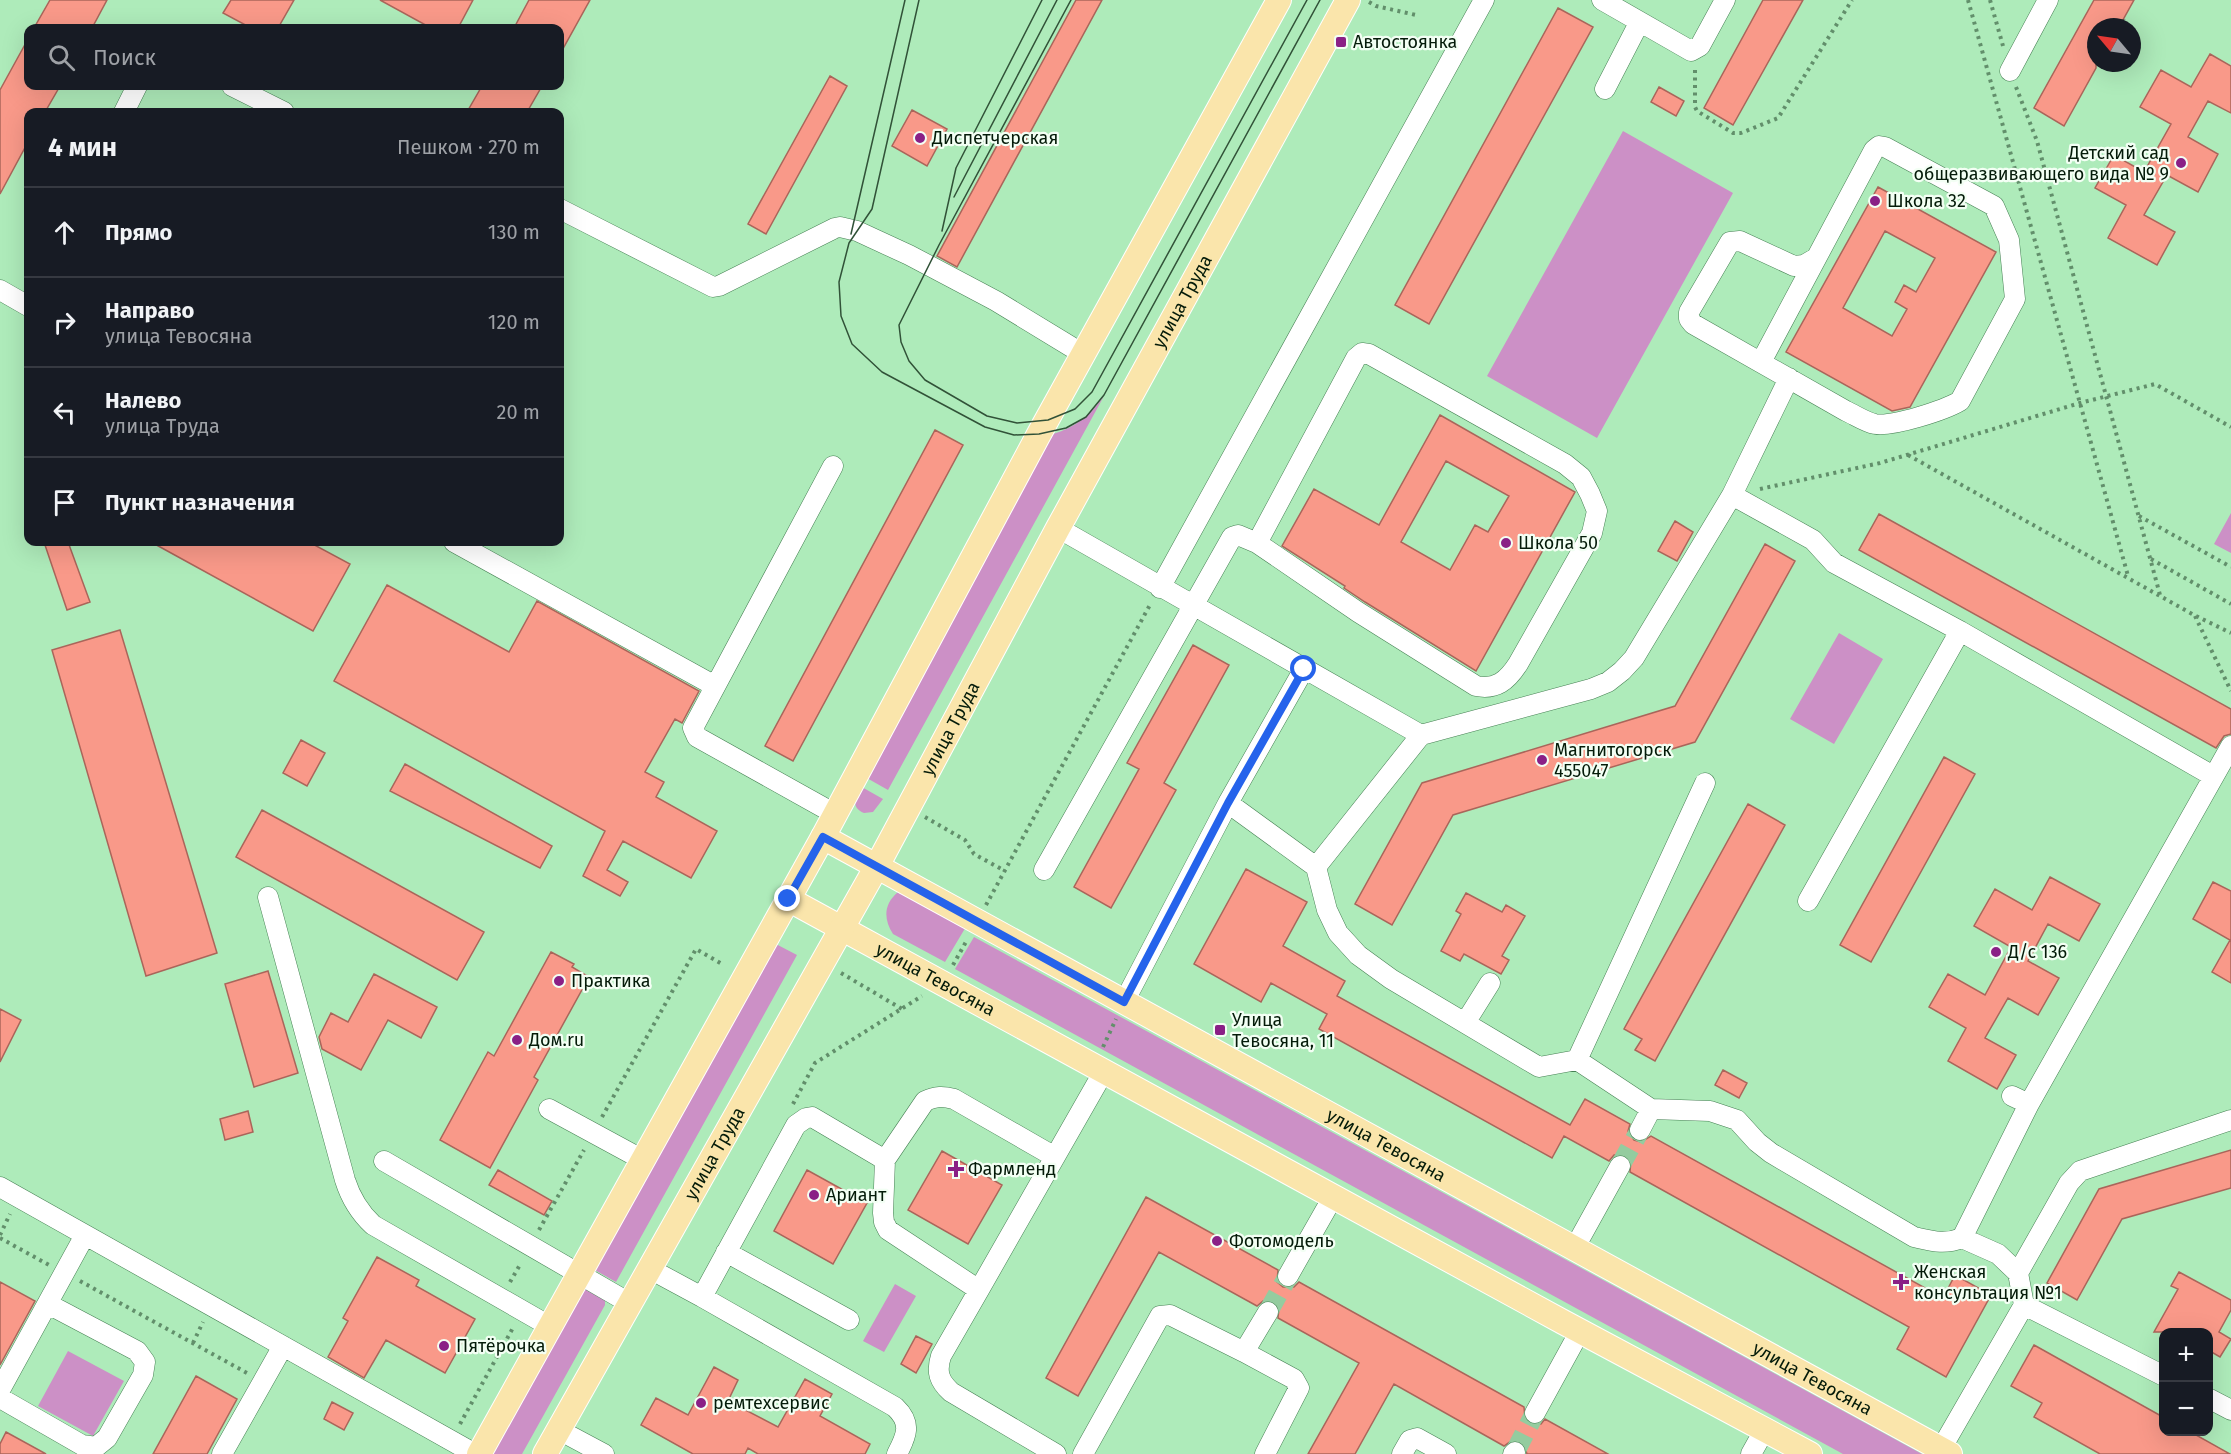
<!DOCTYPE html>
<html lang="ru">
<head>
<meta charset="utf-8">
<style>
  :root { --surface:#171b24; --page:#20242c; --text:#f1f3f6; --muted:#9ea1a6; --line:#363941 }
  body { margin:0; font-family:"Fira Sans",sans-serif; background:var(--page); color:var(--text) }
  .controls { position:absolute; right:18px; bottom:18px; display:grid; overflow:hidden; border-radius:12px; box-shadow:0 6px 24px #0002 }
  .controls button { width:54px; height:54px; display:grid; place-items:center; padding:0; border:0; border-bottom:2px solid var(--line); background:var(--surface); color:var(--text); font:30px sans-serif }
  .compass { position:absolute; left:2087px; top:18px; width:54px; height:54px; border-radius:50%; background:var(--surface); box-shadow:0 6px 24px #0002; rotate:299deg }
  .stop { position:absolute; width:18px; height:18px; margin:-14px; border:4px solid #2563eb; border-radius:50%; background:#fff }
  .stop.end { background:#2563eb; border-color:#fff; box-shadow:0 2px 6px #0008 }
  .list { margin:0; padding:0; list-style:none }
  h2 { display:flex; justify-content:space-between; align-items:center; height:78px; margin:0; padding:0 24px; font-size:26px }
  h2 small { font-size:20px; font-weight:400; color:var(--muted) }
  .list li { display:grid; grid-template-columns:39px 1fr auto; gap:18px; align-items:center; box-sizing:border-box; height:90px; padding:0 24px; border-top:2px solid var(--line) }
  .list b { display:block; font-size:22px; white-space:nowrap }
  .list p { margin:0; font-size:20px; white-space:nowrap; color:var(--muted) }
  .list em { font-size:20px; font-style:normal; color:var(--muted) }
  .icon { flex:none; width:33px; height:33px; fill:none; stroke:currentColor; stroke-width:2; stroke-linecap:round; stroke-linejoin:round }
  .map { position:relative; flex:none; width:2231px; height:1454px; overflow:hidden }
  .search { position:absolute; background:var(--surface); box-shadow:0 6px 24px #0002; left:24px; top:24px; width:540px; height:66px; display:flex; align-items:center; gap:15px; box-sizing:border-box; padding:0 21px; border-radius:12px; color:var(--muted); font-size:22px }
  .panel { position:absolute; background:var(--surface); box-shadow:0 6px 24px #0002; left:24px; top:108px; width:540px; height:438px; border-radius:12px }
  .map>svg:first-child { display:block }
  .green { fill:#cc90c6 }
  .building { fill:#f99989; stroke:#aa655a; stroke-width:1.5; fill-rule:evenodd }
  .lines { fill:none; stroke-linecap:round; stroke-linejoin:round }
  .minor-tunnel { stroke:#94cc9f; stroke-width:20; stroke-dasharray:20 10; stroke-linecap:butt }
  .minor-casing { stroke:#468054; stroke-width:21 }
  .major-casing { stroke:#fff; stroke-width:26 }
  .path { stroke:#628f6b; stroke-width:4; stroke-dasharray:3 4.5; stroke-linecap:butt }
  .minor { stroke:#fff; stroke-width:20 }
  .major { stroke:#fae5ab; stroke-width:24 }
  .tram { stroke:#315238; stroke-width:1.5 }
  .route { stroke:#2563eb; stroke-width:8 }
  .poi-dot { fill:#8a2086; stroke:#f3fff4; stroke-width:2 }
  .labels { text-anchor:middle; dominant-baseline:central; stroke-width:4.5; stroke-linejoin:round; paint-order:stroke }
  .poi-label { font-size:18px; fill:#041b09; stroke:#f3fff4; text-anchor:start }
  .street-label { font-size:18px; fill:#041b09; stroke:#f3fff4 }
</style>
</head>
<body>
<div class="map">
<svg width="2231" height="1454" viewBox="0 0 2231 1454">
  <rect width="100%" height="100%" fill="#aeebba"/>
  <path class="green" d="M1623 131 1733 193 1597 438 1487 376Z
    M1104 396 888 790 865 777 1053 434C1076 427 1090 415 1104 396Z
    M2231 513V553L2214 544Z
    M1839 633 1883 659 1834 744 1790 719Z
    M860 786 883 799 873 812 864 813C850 807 856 798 860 786Z
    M898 892 970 920 945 962 893 934C883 918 884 904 898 892Z
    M974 937 1922 1454H1843L955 969Z
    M774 943 797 955 616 1282 593 1269Z
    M895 1284 916 1296 884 1352 863 1341Z
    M588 1288 605 1298V1305L522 1454H493L582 1291Z
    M68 1351 124 1381 93 1436 38 1406Z"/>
  <path class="building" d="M50 0H107L92 28H34Z
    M231 0H294L278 28H251L223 13Z
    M380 0H473L458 28H431Z
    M529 0H590L560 54V28H514Z
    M1076 0H1102L957 267 937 256Z
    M1763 0H1803L1733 125 1704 108Z
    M2094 0H2134L2119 27H2096V68L2064 126 2034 108Z
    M1558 8 1593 27 1429 324 1395 305Z
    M28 39V86H60L45 112H28V142L0 194V90Z
    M2210 54 2231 66V113L2208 101 2188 137 2218 154 2198 192 2167 175 2144 215 2175 232 2157 265 2108 238 2126 205 2095 188 2114 155 2144 172 2171 124 2140 107 2161 70 2191 87Z
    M830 76 847 86 766 234 748 224Z
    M482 86H542L527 112H467Z
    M1659 87 1684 101 1676 116 1651 102Z
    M912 110 947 129 927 166 892 146Z
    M1878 187 1996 252 1910 407 1892 411 1786 352ZM1885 231 1935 258 1916 292 1904 285 1895 302 1907 309 1892 336 1843 308Z
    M1440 415 1575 492 1476 671 1365 602 1344 588 1345 586 1282 546 1314 489 1379 525ZM1446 461 1509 496 1488 532 1475 525 1450 570 1401 542Z
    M935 430 963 445 793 761 765 746Z
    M1879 514 2231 709V734L2224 736 2216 748 1859 550Z
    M1675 521 1693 532 1677 561 1658 551Z
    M56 542H68L90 602 67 610 45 545Z
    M151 542H309L350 564 313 631Z
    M1765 544 1795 561 1695 742 1453 815 1392 925 1355 904 1422 783 1675 706Z
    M387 585 509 652 537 601 699 691 682 723 675 719 645 772 664 782 656 797 717 831 691 878 623 841 607 870 628 882 620 896 583 876 605 831 334 681Z
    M120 630 217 953 146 976 52 650Z
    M1193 645 1229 665 1164 783 1176 790 1111 908 1074 887 1139 769 1127 763Z
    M301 740 325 753 307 786 283 773Z
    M1944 757 1975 774 1871 962 1840 945Z
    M405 764 552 846 540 868 390 791Z
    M1748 804 1785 825 1655 1061 1635 1050 1642 1039 1624 1029Z
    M262 810 484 932 457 980 236 857Z
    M1246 869 1307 902 1283 946 1345 981 1337 996 1570 1125 1585 1099 1630 1124 1628 1131 1634 1140 1641 1142 1651 1136 1943 1298 1955 1275 1991 1295 1946 1377 1897 1349 1909 1327 1630 1172 1631 1160 1625 1155H1614L1609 1161 1564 1136 1552 1158 1319 1029 1327 1014 1271 983 1261 1002 1194 964Z
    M2050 877 2100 904 2079 941 2048 924 2028 961 2059 978 2038 1015 2008 998 1985 1038 2016 1055 1997 1089 1948 1061 1966 1028 1929 1007 1948 974 1985 995 2011 947 1974 926 1995 889 2032 910Z
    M2213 882 2231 891V983L2212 972 2230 940 2193 919Z
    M1466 893 1502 912 1506 905 1525 916 1502 956 1509 960 1501 974 1464 954 1460 961 1441 951 1461 914 1456 911Z
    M551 952 574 964 572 967 589 977 534 1077 538 1080 490 1168 440 1140 488 1052 494 1056Z
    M268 971 298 1073 254 1087 225 984Z
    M374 974 437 1007 421 1038 388 1020 361 1070 322 1049 319 1037 331 1013 348 1022Z
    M0 1009 21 1020 0 1062Z
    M1723 1070 1747 1083 1739 1098 1715 1085Z
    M248 1111 253 1132 225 1140 220 1119Z
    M2231 1150V1188L2122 1219 2077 1300 2047 1283 2099 1189Z
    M942 1151 1002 1185 968 1244 908 1210Z
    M498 1170 552 1201 544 1215 489 1185Z
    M807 1170 867 1203 833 1264 774 1231Z
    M1146 1197 1278 1270 1277 1282 1283 1287H1294L1299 1282 1524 1407 1525 1419 1530 1424H1541L1545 1419 1608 1454H1527L1524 1444 1519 1441H1511L1504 1446 1394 1384 1355 1454H1308L1359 1363 1278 1318 1279 1307 1274 1301H1263L1257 1306 1159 1252 1078 1396 1046 1378Z
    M377 1257 419 1280 416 1286 475 1319 445 1373 386 1340 364 1378 328 1357 348 1321 343 1318Z
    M2179 1272 2231 1300V1310L2219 1332 2231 1339 2220 1357 2208 1350V1332H2154L2178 1289 2171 1286Z
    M0 1282 35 1301 0 1365Z
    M916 1336 932 1344 916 1373 901 1364Z
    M2034 1345 2163 1417V1431H2189L2230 1454H2100L2034 1417 2042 1403 2011 1386Z
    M714 1367 738 1380 728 1401 778 1427 805 1379 832 1394 820 1416 870 1444 865 1454H758L748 1448 745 1454H693L641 1425 656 1398 688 1415Z
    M196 1376 237 1399 207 1454H153Z
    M332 1402 353 1413 344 1430 324 1419Z
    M6 1432 46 1454H0V1444Z"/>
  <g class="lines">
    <path class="minor-tunnel" d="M1620 1166 1640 1130
      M1268 1312 1288 1276
      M1515 1452 1535 1413"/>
    <defs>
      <path id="minor" d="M1602 0 1691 51 1700 46 1725 0
        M2010 71 2048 0
        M232 86 284 112
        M1605 89 1639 23
        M124 112 137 86
        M560 209 713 287 719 286 835 228 840 227 857 231 909 255 996 301 1083 354
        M0 290 28 306
        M1761 362 1874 150 1879 146 1885 147 1994 206 2009 240 2015 299 1960 401C1945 410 1893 427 1875 424 1865 422 1855 415 1846 411L1693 324 1689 319V312L1730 242 1740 241 1794 266 1804 265 1816 258
        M833 466 693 728 697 737 835 814
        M1732 495 1789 378
        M1058 528 1421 735 1591 689 1608 682 1622 671 1634 658 1732 495 1813 540 1834 563 1960 631 2213 776
        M454 542 715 686
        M1160 588 1484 0
        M1228 803 1304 669
        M1316 867 1421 735
        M1044 870 1232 537 1238 535 1257 543 1358 612 1476 686C1496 690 1507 681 1518 664L1592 533 1597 511 1590 494 1581 477 1565 464 1369 354 1362 353 1356 358 1257 543
        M268 897 345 1180C351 1199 359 1212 373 1225L551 1327
        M1808 901 1960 631
        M1124 1002 1228 803 1316 867 1327 910 1338 933 1358 955 1391 979 1539 1067 1577 1060 1651 1109 1710 1111 1737 1120 1757 1142 1771 1153 1914 1237C1932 1241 1944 1245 1962 1238L1998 1254 2018 1273 2024 1305 1941 1449
        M1465 1023 1490 983
        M1577 1060 1705 783
        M2012 1096 2029 1104
        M549 1109 643 1160
        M1640 1130 1651 1109
        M885 1160 925 1101C936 1096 943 1096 954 1099L1055 1157
        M384 1161 631 1304
        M0 1187 475 1454
        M1962 1238 2029 1104 2231 746
        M1574 1249 1620 1166
        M726 1252 849 1320
        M650 1269 702 1297 796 1125 806 1118 812 1117 885 1160 883 1213 884 1222 888 1230 979 1290 1104 1071
        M2018 1273 2069 1183 2080 1171 2231 1120
        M1288 1276 1333 1197
        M979 1290 941 1356C936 1372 939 1381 951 1392L1056 1454
        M702 1297 895 1407C912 1423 907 1435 897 1454
        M2024 1305 2164 1376
        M0 1390 85 1235
        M0 1398 82 1445 96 1447 107 1438 143 1375 145 1362 137 1351 48 1304
        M2208 1398 2231 1410
        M1535 1413 1580 1331
        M559 1430 604 1454
        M222 1454 283 1346
        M1083 1454 1160 1316 1170 1315 1244 1352
        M1265 1454 1299 1388 1294 1379 1244 1352 1268 1312
        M1402 1454 1410 1440 1417 1438 1446 1454
        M1513 1454 1515 1452
        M1751 1454 1765 1429"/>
      <g id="major">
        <path id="s1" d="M823 837 1950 1454"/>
        <path id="s2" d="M788 899 1563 1322 1810 1454"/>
        <path d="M479 1454 823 837 1039 434 1279 0"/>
        <path id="s3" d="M545 1454 877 866 1058 528 1348 0"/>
      </g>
    </defs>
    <use href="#minor" class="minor-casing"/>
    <use href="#major" class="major-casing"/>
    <path class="path" d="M1968 0 2128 576
      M1990 0 2003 46
      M1369 2 1376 6 1416 15
      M1695 70V107L1697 111 1733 133H1741L1778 118 1852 0
      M2016 87 2037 141 2160 595
      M1908 455 2194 615 2231 633
      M1760 489 1880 463 2080 403 2155 384 2231 427
      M2139 516 2231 567
      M2151 559 2231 604
      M2195 616 2231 691
      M925 817 965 840 974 854 1005 871
      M986 905 1151 603
      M953 965 967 940
      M841 973 902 1009
      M1103 1047 1116 1019
      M793 1104 815 1063 922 996
      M602 1117 696 949 722 964
      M539 1230 584 1150
      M0 1235 10 1214
      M0 1238 49 1265
      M80 1281 247 1373
      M510 1282 521 1263
      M193 1343 203 1322
      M460 1424 514 1326"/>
    <use href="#minor" class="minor"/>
    <use href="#major" class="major"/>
    <path class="tram" d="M919 0 872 209 849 243 839 282 841 316 852 344 882 372 985 427 1014 435 1039 434 1066 428 1086 417 1104 395 1320 0
      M1071 0 939 245 899 325 901 342 909 361 925 380 987 416 1017 423 1048 420 1075 409 1092 392 1307 0
      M954 197 1057 0
      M942 231 956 168 1042 0
      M851 234 905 0"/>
  </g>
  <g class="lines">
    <path class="route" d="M788 899 823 837 1124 1002 1228 803 1304 669"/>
  </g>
  <g class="poi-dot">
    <rect x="1335" y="36" width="12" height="12" rx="3"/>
    <circle cx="920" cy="138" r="6"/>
    <circle cx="2181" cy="163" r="6"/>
    <circle cx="1875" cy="201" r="6"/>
    <circle cx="1506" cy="543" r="6"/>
    <circle cx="1542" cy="760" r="6"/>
    <circle cx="1996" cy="952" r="6"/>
    <circle cx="559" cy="981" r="6"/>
    <rect x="1214" y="1024" width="12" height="12" rx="3"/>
    <circle cx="517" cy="1040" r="6"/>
    <path d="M953 1160h6v6h6v6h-6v6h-6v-6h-6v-6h6z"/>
    <circle cx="814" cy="1195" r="6"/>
    <circle cx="1217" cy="1241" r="6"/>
    <path d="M1898 1273h6v6h6v6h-6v6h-6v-6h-6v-6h6z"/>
    <circle cx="444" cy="1346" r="6"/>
    <circle cx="701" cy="1403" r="6"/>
  </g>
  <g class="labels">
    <g class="poi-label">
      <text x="1353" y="42">Автостоянка</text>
      <text x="932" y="138">Диспетчерская</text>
      <text x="2169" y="153" text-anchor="end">Детский сад<tspan x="2169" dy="21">общеразвивающего вида № 9</tspan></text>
      <text x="1887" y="201">Школа 32</text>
      <text x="1518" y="543">Школа 50</text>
      <text x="1554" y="750">Магнитогорск<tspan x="1554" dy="21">455047</tspan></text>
      <text x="2008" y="952">Д/с 136</text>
      <text x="571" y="981">Практика</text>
      <text x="1232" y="1020">Улица<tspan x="1232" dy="21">Тевосяна, 11</tspan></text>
      <text x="529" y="1040">Дом.ru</text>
      <text x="968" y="1169">Фармленд</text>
      <text x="826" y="1195">Ариант</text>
      <text x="1229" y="1241">Фотомодель</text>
      <text x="1914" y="1272">Женская<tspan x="1914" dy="21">консультация №1</tspan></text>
      <text x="456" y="1346">Пятёрочка</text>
      <text x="713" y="1403">ремтехсервис</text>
    </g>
    <g class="street-label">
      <text stroke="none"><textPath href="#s3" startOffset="1317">улица Труда</textPath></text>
      <text stroke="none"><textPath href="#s3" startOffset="831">улица Труда</textPath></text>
      <text stroke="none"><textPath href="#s2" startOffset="168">улица Тевосяна</textPath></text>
      <text stroke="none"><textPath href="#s1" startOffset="642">улица Тевосяна</textPath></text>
      <text stroke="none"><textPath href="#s3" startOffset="345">улица Труда</textPath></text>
      <text stroke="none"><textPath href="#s1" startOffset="1128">улица Тевосяна</textPath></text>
    </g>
  </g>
</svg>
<div class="controls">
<button>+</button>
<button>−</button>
</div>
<svg class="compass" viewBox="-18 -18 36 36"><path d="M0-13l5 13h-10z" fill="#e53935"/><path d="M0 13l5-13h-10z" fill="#9ea1a6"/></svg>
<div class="stop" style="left:1304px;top:669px"></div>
<div class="stop end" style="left:788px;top:899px"></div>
<div class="search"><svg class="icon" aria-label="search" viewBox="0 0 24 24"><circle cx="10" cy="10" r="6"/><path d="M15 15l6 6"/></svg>Поиск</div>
<section class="panel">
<h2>4 мин<small>Пешком · 270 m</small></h2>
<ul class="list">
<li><svg class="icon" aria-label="ahead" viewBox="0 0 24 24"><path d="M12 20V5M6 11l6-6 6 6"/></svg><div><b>Прямо</b></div><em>130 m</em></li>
<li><svg class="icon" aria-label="right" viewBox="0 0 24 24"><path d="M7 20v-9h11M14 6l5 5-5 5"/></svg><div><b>Направо</b><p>улица Тевосяна</p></div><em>120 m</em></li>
<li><svg class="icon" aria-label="left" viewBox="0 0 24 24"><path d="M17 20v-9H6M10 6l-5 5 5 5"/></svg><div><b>Налево</b><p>улица Труда</p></div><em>20 m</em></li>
<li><svg class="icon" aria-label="arrive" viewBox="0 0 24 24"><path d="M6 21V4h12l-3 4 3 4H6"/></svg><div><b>Пункт назначения</b></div></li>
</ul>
</section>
</div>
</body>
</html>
